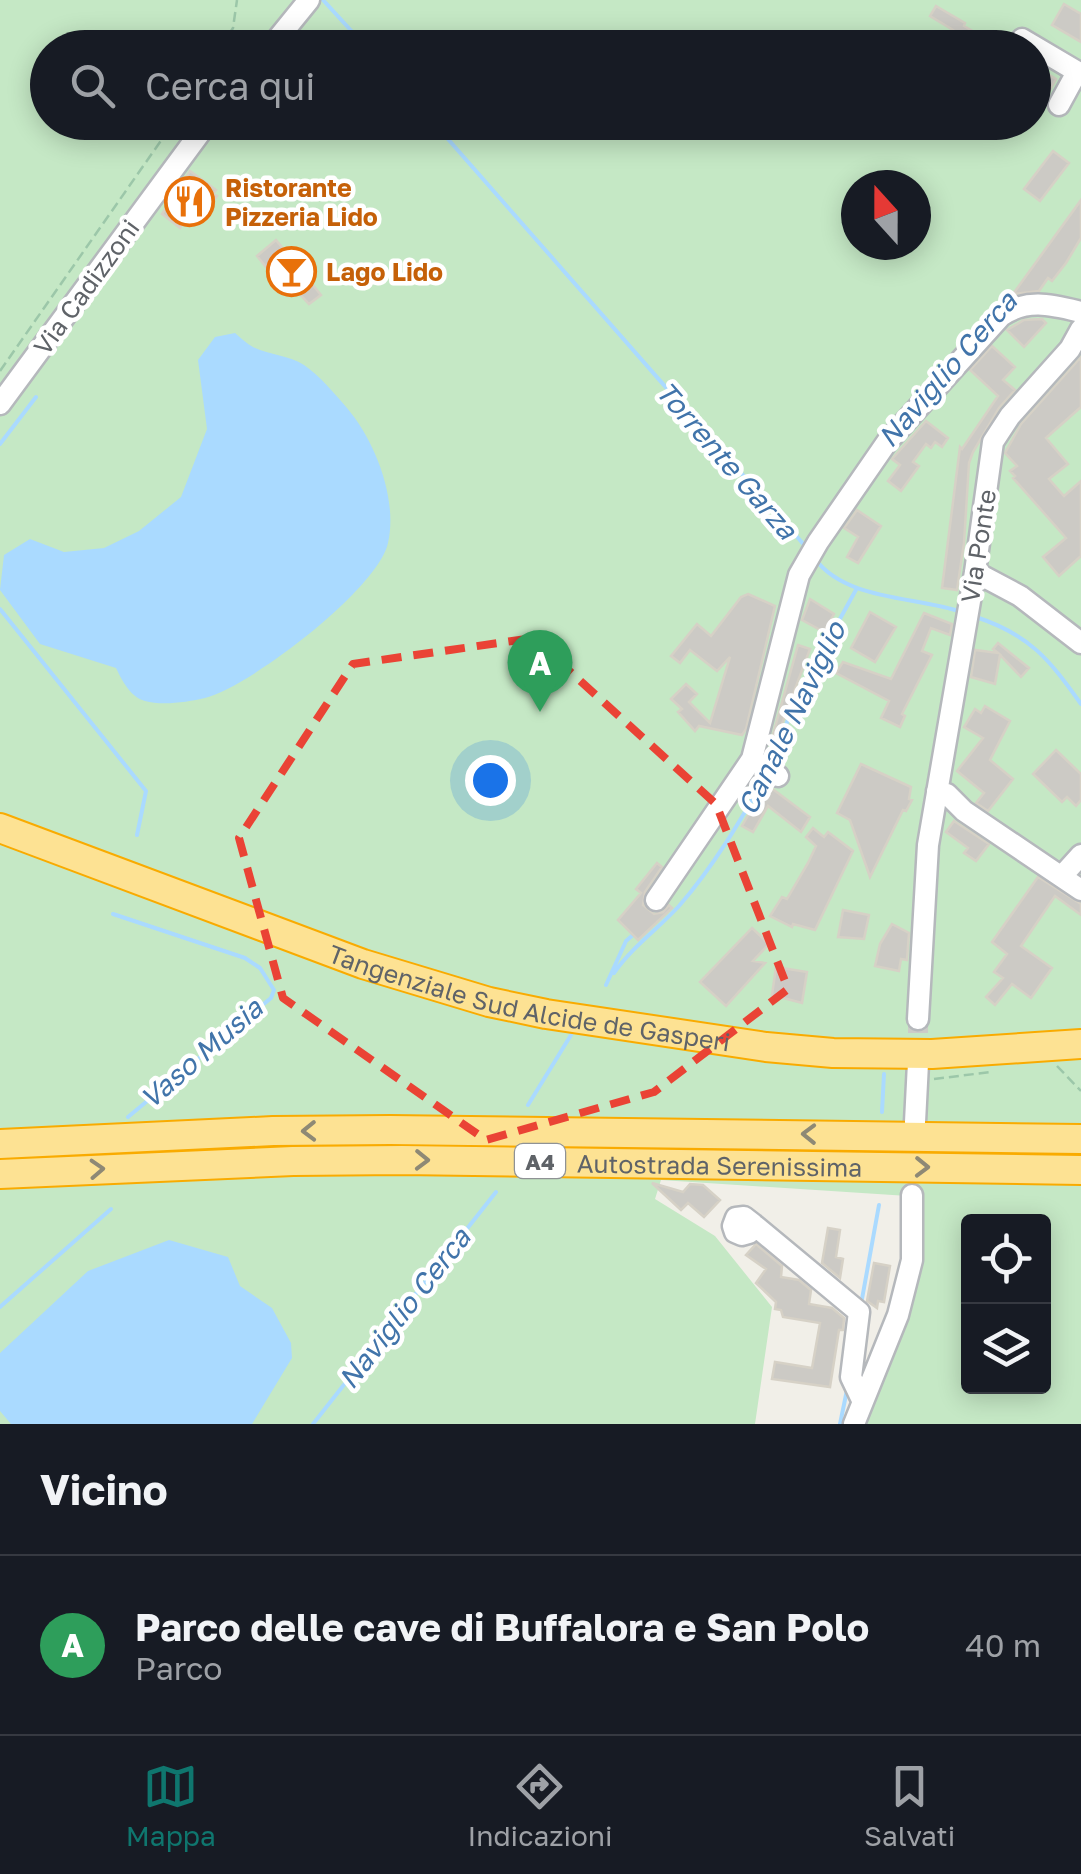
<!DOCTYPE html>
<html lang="it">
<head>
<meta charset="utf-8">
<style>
  :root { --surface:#171b24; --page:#20242c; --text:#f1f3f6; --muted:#9ea1a6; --line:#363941; --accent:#0f766e }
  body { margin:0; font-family:"Golos Text",sans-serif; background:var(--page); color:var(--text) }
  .controls { position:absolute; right:30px; bottom:30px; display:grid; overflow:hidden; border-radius:10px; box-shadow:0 5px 25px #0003 }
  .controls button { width:90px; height:90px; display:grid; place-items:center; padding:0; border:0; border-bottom:2px solid var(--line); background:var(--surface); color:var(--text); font:50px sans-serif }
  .compass { position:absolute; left:841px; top:170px; width:90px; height:90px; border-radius:50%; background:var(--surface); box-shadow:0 5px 25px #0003; rotate:339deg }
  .you { position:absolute; left:490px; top:780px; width:35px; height:35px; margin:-25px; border:8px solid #fff; border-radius:50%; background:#1a73e8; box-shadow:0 0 0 15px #1a73e833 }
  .badge { display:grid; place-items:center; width:65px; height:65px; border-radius:50%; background:var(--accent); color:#fff; font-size:32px; font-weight:700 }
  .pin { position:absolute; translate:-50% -82px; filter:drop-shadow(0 2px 5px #0008) }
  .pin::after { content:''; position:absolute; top:52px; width:35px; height:30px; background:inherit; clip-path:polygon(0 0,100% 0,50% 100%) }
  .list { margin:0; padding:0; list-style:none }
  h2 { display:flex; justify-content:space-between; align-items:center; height:130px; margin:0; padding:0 40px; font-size:42px }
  h2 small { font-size:32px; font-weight:400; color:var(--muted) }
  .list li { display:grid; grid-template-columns:65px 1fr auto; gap:30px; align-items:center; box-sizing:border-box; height:180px; padding:0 40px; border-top:2px solid var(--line) }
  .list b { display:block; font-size:38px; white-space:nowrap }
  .list p { margin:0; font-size:32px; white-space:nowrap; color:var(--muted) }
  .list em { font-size:32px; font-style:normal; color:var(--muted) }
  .icon { flex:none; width:55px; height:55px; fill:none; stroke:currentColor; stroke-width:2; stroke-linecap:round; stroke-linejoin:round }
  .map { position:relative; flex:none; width:1081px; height:1424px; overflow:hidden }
  .search { position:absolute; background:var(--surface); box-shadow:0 5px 25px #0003; left:30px; right:30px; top:30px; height:110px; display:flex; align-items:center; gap:25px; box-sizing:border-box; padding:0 35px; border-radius:55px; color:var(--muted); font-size:38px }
  .sheet { height:310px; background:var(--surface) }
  nav { display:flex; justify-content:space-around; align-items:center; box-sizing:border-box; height:140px; border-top:2px solid var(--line); background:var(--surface); font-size:28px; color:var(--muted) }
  nav a { display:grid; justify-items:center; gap:5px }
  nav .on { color:var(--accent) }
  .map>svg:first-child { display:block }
  .green { fill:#c5e8c5; fill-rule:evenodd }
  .water { fill:#aadaff }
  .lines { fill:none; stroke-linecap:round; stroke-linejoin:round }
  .stream { stroke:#aadaff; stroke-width:4 }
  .building { fill:#cccac5; stroke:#d6d1c6; stroke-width:2.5 }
  .minor-tunnel { stroke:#ccccc8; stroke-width:20; stroke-dasharray:20 10; stroke-linecap:butt }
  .minor-casing { stroke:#b5b8bc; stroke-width:25 }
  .highway-casing { stroke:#f9ab00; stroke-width:32 }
  .path { stroke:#9cc7a9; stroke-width:2.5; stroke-dasharray:10 5; stroke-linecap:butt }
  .minor { stroke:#fff; stroke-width:20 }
  .highway { stroke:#fde293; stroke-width:28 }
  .oneway { stroke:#8e8975 }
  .marked { fill:none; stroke:#ea4335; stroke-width:8; stroke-dasharray:20 12; stroke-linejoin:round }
  .labels { text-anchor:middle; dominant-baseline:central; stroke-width:9; stroke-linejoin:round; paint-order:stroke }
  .shield { fill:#fff; stroke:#8f9295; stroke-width:2.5 }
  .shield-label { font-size:22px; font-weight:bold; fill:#5f6368 }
  .food-label { font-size:25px; font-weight:bold; fill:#c56008; stroke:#fff; text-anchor:start }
  .street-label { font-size:25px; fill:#5f6368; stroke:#fff }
  .water-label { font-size:28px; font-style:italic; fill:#4174aa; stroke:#fff }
</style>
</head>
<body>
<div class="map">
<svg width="1081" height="1424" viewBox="0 0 1081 1424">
  <rect width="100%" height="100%" fill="#f1efe8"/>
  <path class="green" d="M0 0H1081V1424H850L894 1315 908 1196 661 1180 655 1199 715 1236 772 1307 755 1424H0ZM48 48H1034V122H48ZM856 185H916V245H856ZM968 1222H1044V1386H968Z"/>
  <path class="water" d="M235 333C241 338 247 344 253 347 269 355 289 355 304 365 319 375 335 394 347 408 375 441 398 499 388 543 378 589 251 686 205 698 188 702 162 706 145 701 130 697 122 680 116 668L40 644 0 590 4 555 30 539 64 552 104 548 139 531 181 497 207 429 198 360 215 337Z
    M169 1240 228 1257 240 1286 272 1308 291 1343 292 1358 252 1424H11L0 1411V1353L88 1271Z"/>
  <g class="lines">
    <path class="stream" d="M323 0 367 48
      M433 122 806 547
      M0 444 36 397
      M815 559C847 601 915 596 962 612
      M0 609 146 791 137 835
      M976 617C1030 635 1049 659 1081 704
      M773 763 794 702 857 588
      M689 869 745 787
      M113 914 245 958 260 968 274 990 271 998 128 1117
      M614 973C632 947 658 929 679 906 714 866 740 821 766 776
      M606 985 626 941 634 934
      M528 1105 571 1035
      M882 1112 884 1074
      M862 1299 879 1205
      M0 1307 111 1209
      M313 1424 496 1192
      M840 1424 847 1390"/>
  </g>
  <path class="building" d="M1064 4 1081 14V42L1052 25Z
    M936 6 965 23 964 26 1002 48H959L947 41 953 30 930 16Z
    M1034 66 1056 79 1034 118Z
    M1053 151 1069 163 1040 201 1024 189Z
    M190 171 216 190 213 194 217 196 199 220 191 213 180 228 162 214Z
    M1081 200V238L1066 263 1052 281 1048 278 1039 291 1013 294Z
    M276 240 321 295 309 304 281 274 275 278 257 256Z
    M1042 319 1046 323 1024 347 1007 330 1024 320Z
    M992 346 1015 367 1003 380 1015 390 999 408 973 452 969 463 964 543 957 590 942 588 960 447 962 449 998 396 970 370Z
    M1081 357V407L1046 438 1068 464 1049 479 1064 496 1081 481V556L1059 576 1043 557 1066 538 1013 478 1015 476 1010 471 1017 466 1005 453 1021 424Z
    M926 421 948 438 942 447 935 442 931 448 926 444 913 462 919 466 901 491 888 481 900 465 892 459Z
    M857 510 881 526 858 563 847 557 858 537 844 528Z
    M748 594 775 606 746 729 742 735 699 726 695 731 678 712 682 709 671 699 686 684 697 694 689 702 710 723 730 657 717 671 690 650 680 663 671 656 697 624 711 636 741 597Z
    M810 599 834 614 824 632 802 620Z
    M870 612 896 627 875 662 851 648Z
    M924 613 952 624 950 635 931 628 922 651 932 655 902 714 905 716 900 727 881 718 889 701 836 673 843 662 891 679Z
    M998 643 1029 668 1021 677 1000 655 995 684 971 677 975 650 998 653 993 649Z
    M798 645 810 649 776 740 772 738Z
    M985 706 1010 721 990 760 1013 779 988 811 976 803 984 793 957 771 983 738 964 727 975 709 981 713Z
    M1056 750 1081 774V800L1076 806 1067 797 1062 802 1033 774Z
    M861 764 911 787 909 799 912 800 906 811 903 810 870 877 850 820 837 813Z
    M766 784 810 817 801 832 768 806 753 832 742 826Z
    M954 821 989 844 976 861 964 853 968 848 946 832Z
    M813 828 824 837 828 832 853 851 815 930 793 924 792 927 770 916 782 897 787 899 808 863 816 846 806 837Z
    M657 863 662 867 645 892 643 905 654 914 663 912 669 905 672 908 638 940 618 920 641 893 636 889Z
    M1038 877 1081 904V915L1055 896 1021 946 1052 968 1031 998 1012 984 995 1005 986 997 1003 978 994 972 1007 954 992 942Z
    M843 910 869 915 864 939 838 937Z
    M892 924 909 933 907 960 901 959 899 971 875 966 880 944Z
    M752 928 769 944 753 961 765 963 726 1006 700 982Z
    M776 967 807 972 802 1003 772 995Z
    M652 1183 683 1192 690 1184 703 1185 720 1200 704 1217 688 1203 681 1210Z
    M828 1228 840 1230 836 1257 843 1259 840 1278 822 1263Z
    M756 1244 782 1266 781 1277 799 1280 811 1290 809 1304 832 1308 844 1318 843 1330H839L830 1387 772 1379 775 1362 812 1368 820 1323 783 1317 781 1310 775 1309 776 1302 756 1283 766 1269 746 1255Z
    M874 1263 890 1266 884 1302 878 1301 877 1308 867 1301Z"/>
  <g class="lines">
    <path class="minor-tunnel" d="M918 1063V1019"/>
    <defs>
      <path id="minor" d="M1022 39 1081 74
        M270 48 309 0
        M1059 105 1077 72
        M0 404 208 122
        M975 572 1020 596 1081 643
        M752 759 778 776
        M937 791 947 794 964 811 1081 890
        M1062 876 1081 855
        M656 900 752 759 799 575 818 542 887 442 1001 316C1027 298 1052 305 1081 312
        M918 1019 928 845 975 572 993 442 1010 416 1070 349 1081 329
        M915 1122 918 1063
        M753 1224 749 1233 742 1235 735 1232 733 1226 736 1218 744 1217 753 1224 859 1312 851 1377 862 1400
        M854 1424 898 1315 912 1260V1195"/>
      <g id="highway">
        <path id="s1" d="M0 828 363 964 489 1002 546 1014 766 1047 833 1053 932 1054 1081 1044"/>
        <path d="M0 1144 273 1131 390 1130 1081 1139"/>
        <path id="s2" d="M0 1174 293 1161 402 1160 1081 1170"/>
      </g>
    </defs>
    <use href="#minor" class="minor-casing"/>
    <use href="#highway" class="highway-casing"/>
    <path class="path" d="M220 48 233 28 237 0
      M0 371 174 122
      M1057 1066 1081 1091
      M934 1079 991 1072"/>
    <use href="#minor" class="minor"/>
    <use href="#highway" class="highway"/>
  </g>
  <defs><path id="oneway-chevron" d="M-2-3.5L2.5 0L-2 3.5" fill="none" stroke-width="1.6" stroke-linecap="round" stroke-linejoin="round" transform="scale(2.5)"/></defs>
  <g class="oneway">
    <use href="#oneway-chevron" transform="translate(309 1131) rotate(179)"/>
    <use href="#oneway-chevron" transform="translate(809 1134) rotate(-179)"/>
    <use href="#oneway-chevron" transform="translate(422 1160) rotate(1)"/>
    <use href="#oneway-chevron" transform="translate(922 1167) rotate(1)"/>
    <use href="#oneway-chevron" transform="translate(97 1169) rotate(-3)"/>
  </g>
  <path class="marked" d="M533 638 716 804 788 989 654 1092 486 1140 283 998 239 838 353 664Z"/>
  <defs>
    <symbol id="restaurant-ring" viewBox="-11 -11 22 22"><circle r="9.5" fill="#fff" stroke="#e8710a" stroke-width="1.5"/><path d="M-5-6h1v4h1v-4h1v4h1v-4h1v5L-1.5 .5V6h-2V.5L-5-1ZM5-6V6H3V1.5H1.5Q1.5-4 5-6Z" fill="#e8710a"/></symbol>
    <symbol id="bar-ring" viewBox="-11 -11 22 22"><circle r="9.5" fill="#fff" stroke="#e8710a" stroke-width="1.5"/><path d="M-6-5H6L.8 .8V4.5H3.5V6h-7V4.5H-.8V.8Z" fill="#e8710a"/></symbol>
  </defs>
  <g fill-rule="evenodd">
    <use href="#restaurant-ring" x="162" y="174" width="55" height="55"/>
    <use href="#bar-ring" x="264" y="244" width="55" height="55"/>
  </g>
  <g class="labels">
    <rect class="shield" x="515" y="1144" width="50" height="34" rx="8"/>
    <g class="shield-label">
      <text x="540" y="1161">A4</text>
    </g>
    <g class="food-label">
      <text x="225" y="187">Ristorante<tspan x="225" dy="29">Pizzeria Lido</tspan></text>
      <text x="326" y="271">Lago Lido</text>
    </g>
    <g class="street-label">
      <text transform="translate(86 287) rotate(-54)">Via Cadizzoni</text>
      <text transform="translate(978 546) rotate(-81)">Via Ponte</text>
      <text stroke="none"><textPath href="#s1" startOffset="558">Tangenziale Sud Alcide de Gasperi</textPath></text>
      <text stroke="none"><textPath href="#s2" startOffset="720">Autostrada Serenissima</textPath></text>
    </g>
    <g class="water-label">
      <text transform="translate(947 369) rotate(-49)">Naviglio Cerca</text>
      <text transform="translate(727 460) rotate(49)">Torrente Garza</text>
      <text transform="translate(791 718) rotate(-64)">Canale Naviglio</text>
      <text transform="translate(201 1053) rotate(-41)">Vaso Musia</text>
      <text transform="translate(404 1308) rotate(-52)">Naviglio Cerca</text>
    </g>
  </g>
</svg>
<div class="controls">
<button><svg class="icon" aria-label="locate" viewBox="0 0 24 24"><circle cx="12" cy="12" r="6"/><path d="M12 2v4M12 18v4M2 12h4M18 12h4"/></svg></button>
<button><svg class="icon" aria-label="layers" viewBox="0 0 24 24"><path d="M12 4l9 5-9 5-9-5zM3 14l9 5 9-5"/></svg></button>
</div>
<svg class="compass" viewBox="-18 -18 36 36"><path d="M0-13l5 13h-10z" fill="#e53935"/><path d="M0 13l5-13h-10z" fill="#9ea1a6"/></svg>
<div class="you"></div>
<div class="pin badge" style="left:540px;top:712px;background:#2e9e5b">A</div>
<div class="search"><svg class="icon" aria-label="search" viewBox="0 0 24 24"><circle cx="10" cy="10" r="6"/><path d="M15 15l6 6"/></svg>Cerca qui</div>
</div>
<section class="sheet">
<h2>Vicino<small></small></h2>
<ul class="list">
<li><span class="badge" style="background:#2e9e5b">A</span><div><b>Parco delle cave di Buffalora e San Polo</b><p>Parco</p></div><em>40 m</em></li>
</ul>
</section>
<nav>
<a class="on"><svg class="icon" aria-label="map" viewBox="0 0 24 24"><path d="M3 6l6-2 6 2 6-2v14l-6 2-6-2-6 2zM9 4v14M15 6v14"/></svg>Mappa</a>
<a><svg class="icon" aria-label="directions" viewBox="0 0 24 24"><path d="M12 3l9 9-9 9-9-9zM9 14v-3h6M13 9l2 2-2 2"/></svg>Indicazioni</a>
<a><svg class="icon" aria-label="saved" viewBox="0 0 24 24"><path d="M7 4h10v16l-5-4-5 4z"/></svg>Salvati</a>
</nav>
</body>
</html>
